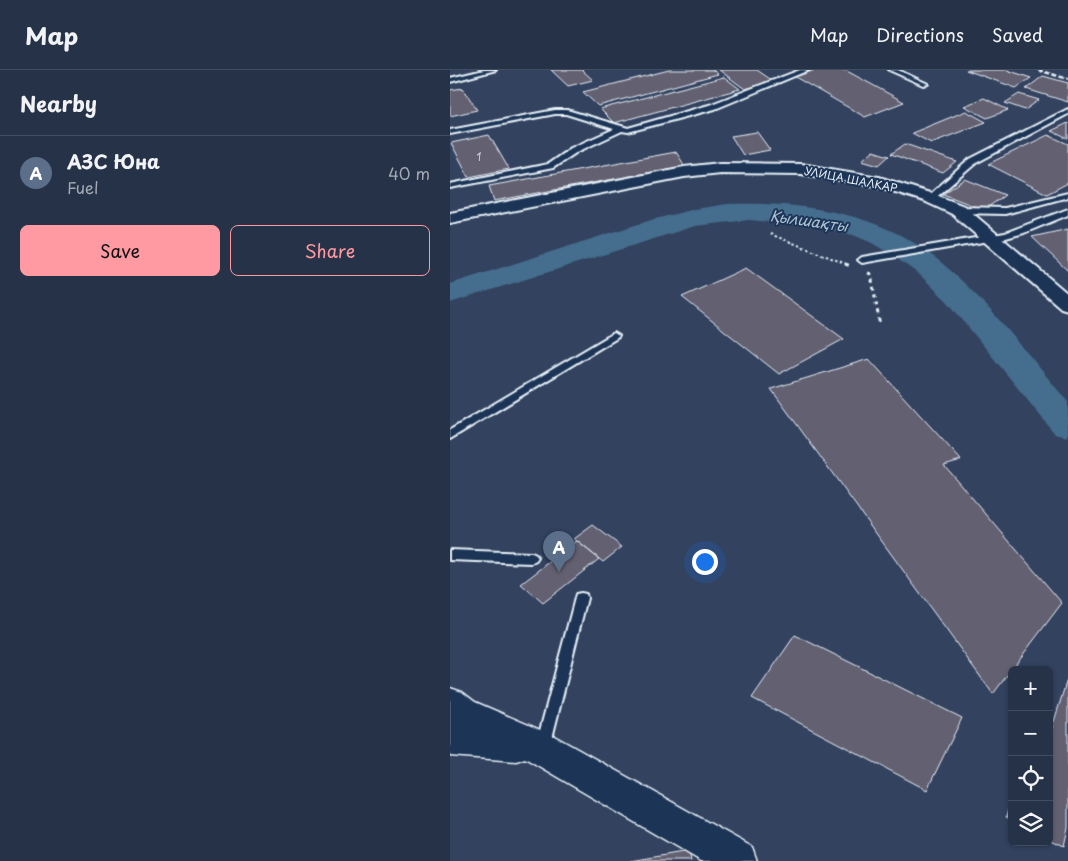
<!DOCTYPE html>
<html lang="en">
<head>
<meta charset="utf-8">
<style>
  :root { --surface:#263247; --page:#323e52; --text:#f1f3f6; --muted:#a4aab4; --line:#424d60; --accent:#ff9aa2 }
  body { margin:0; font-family:"Playpen Sans",sans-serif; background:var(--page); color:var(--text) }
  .controls { position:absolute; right:15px; bottom:15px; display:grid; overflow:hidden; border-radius:8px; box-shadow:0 1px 4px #0004 }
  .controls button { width:45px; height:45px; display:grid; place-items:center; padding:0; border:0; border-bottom:1px solid var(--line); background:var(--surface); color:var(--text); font:25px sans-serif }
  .you { position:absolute; left:254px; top:491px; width:18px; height:18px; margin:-12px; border:4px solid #fff; border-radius:50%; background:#1a73e8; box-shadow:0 0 0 8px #1a73e833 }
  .badge { display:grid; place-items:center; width:32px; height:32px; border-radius:50%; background:var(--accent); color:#fff; font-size:16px; font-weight:700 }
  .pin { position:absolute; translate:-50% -41px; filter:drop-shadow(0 1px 2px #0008) }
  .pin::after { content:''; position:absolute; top:26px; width:18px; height:15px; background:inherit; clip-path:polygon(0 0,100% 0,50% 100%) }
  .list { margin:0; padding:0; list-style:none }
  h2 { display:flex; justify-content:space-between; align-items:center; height:65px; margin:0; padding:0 20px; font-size:21px }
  h2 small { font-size:16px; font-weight:400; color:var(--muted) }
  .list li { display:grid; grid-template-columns:32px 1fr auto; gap:15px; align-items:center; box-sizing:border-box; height:75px; padding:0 20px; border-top:1px solid var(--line) }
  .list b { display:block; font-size:19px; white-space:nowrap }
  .list p { margin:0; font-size:16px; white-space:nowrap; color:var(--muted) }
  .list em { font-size:16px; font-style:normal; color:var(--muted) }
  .actions { display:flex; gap:10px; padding:15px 20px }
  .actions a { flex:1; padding:11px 0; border:1px solid var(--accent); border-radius:8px; text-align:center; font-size:18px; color:var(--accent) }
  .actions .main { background:var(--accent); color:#111 }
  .icon { flex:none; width:28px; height:28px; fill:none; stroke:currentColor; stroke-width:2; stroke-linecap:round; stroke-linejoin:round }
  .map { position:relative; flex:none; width:618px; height:791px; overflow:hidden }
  header { display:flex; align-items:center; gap:30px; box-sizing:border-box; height:70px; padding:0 25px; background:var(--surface); border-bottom:1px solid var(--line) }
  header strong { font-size:24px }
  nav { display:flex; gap:28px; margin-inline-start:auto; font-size:18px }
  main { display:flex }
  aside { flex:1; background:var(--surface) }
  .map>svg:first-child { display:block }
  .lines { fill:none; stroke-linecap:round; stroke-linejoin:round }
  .river { fill:#456d8d; fill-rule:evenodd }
  .building { fill:#646171; stroke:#e8f1f8 }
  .lane-casing { stroke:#e8f1f8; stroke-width:4 }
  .street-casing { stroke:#e8f1f8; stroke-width:4 }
  .secondary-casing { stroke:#e8f1f8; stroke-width:3 }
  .path-far1 { stroke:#e8f1f8; stroke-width:2; stroke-dasharray:2.5 2.5; stroke-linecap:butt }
  .path { stroke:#e8f1f8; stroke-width:3; stroke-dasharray:4 4; stroke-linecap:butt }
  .lane { fill:#1d3557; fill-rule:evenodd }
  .street { fill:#1d3557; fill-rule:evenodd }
  .secondary { fill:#1d3557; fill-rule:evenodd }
  .rail { stroke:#e8f1f8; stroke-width:2.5; stroke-dasharray:5 2.5; stroke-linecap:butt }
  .labels { text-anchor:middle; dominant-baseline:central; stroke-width:4; stroke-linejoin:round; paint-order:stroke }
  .number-label { font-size:11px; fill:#c7cdd6 }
  .far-street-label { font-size:11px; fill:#e8f1f8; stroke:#1d3557 }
  .water-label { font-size:15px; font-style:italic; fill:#afc3d3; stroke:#1d3557 }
</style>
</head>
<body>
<header>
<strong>Map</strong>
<nav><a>Map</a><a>Directions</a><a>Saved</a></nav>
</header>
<main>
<aside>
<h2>Nearby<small></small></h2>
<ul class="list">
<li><span class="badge" style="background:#5c6f8a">A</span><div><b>АЗС Юна</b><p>Fuel</p></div><em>40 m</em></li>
</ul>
<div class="actions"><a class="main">Save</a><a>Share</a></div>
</aside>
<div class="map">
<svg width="618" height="791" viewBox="0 0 618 791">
  <rect width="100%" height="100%" fill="#32425f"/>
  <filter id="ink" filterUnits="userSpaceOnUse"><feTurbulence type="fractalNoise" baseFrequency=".02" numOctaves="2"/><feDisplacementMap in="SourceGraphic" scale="10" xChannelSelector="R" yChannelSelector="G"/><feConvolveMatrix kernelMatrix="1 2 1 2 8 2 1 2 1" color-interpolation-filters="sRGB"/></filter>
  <g filter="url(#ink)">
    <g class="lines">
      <path class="river" d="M277 134C335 132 400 138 452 166 516 200 570 276 618 332V367L605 364 497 231 471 206 442 185 422 173 403 165 369 157 299 150 245 156 0 233V214L201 150 245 139Z"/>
    </g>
    <path class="building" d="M101 0H132L143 10 118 16Z
      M219 0H263L268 4 148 36 133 22Z
      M269 0H307L323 11 295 19Z
      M365 0H395L454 32 415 47 345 7Z
      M516 0H557L581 8 566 18Z
      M593 6 618 13V32L576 19Z
      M274 7 290 19 164 53 150 39Z
      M13 18 27 40 0 46V20Z
      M569 24 589 30 575 40 555 33Z
      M534 28 558 40 537 48 514 36Z
      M516 41 536 52 481 73 462 63Z
      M618 53V69L601 61Z
      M307 62 320 80 293 85 281 66Z
      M39 65 59 99 19 107 1 73Z
      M598 65 618 74V113L597 124 538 94Z
      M455 74 507 92 493 103 441 84Z
      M423 81 439 86 429 95 412 90Z
      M226 82 235 96 44 131 39 116Z
      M515 109 555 125 534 140 493 124Z
      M618 159V201L582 167Z
      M296 198 394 269 329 304 232 227Z
      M419 289 511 390 494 395 612 533 543 624 321 319Z
      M143 455 172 477 153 492 124 469Z
      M127 471 149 489 93 533 71 514Z
      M345 565 512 648 477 720 302 628Z
      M618 606V758L614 776 599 769V668Z
      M562 727V750L556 747Z
      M239 781 241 791H181Z"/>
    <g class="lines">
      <defs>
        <path id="lane" d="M34 0H46L0 12V8Z
          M350 0H359L265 39 178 62 172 61 127 82 103 98 0 118V114L98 94 121 78 164 59 116 44H105L0 64V60L105 40H117L178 58 259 35Z
          M439 0H448L478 14 473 15Z
          M618 39V44L526 93 483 130 476 128 520 89Z
          M618 123V127L555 144 508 143 504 140 508 137 555 138Z
          M618 139V145L574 163 556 168 412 193 408 190 412 187 555 163Z
          M164 263 169 266 167 268 0 369V360Z
          M0 480 82 483 86 485 88 488 86 491 82 493 0 490Z
          M131 523 136 524 137 528 100 676 98 681 93 683 88 681 86 676 125 528 126 524Z"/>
        <path id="street" d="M270 93 351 94 429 107 486 125 514 136 618 224V240L611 238 502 144 474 131 426 116 351 104 270 103 234 107 0 153V143L234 97Z"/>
        <path id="secondary" d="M0 618 12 622 25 632 104 666 302 777 307 791H251L75 688 66 691 0 686Z"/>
      </defs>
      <use href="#lane" class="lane-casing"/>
      <use href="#street" class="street-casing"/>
      <use href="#secondary" class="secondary-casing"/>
      <path class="path-far1" d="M320 164 399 195"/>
      <path class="path" d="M395 194 401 196
        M418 203 421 204 430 256"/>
      <use href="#lane" class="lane"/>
      <use href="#street" class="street"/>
      <use href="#secondary" class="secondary"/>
      <path class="rail" d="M588 0 618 9"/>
    </g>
  </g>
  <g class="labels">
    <g class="number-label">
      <text x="29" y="86">1</text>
    </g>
    <g class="far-street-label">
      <text transform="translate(401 109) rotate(11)">УЛИЦА ШАЛКАР</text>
    </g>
    <g class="water-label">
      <text transform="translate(359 150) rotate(8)">Қылшақты</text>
    </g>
  </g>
</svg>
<div class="controls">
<button>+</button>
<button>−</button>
<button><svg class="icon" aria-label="locate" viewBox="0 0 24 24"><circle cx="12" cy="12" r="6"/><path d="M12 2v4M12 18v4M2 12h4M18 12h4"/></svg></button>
<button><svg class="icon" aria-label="layers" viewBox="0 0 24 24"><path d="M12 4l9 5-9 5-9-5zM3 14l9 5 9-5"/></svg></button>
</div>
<div class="you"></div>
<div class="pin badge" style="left:109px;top:502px;background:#5c6f8a">A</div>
</div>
</main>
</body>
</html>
